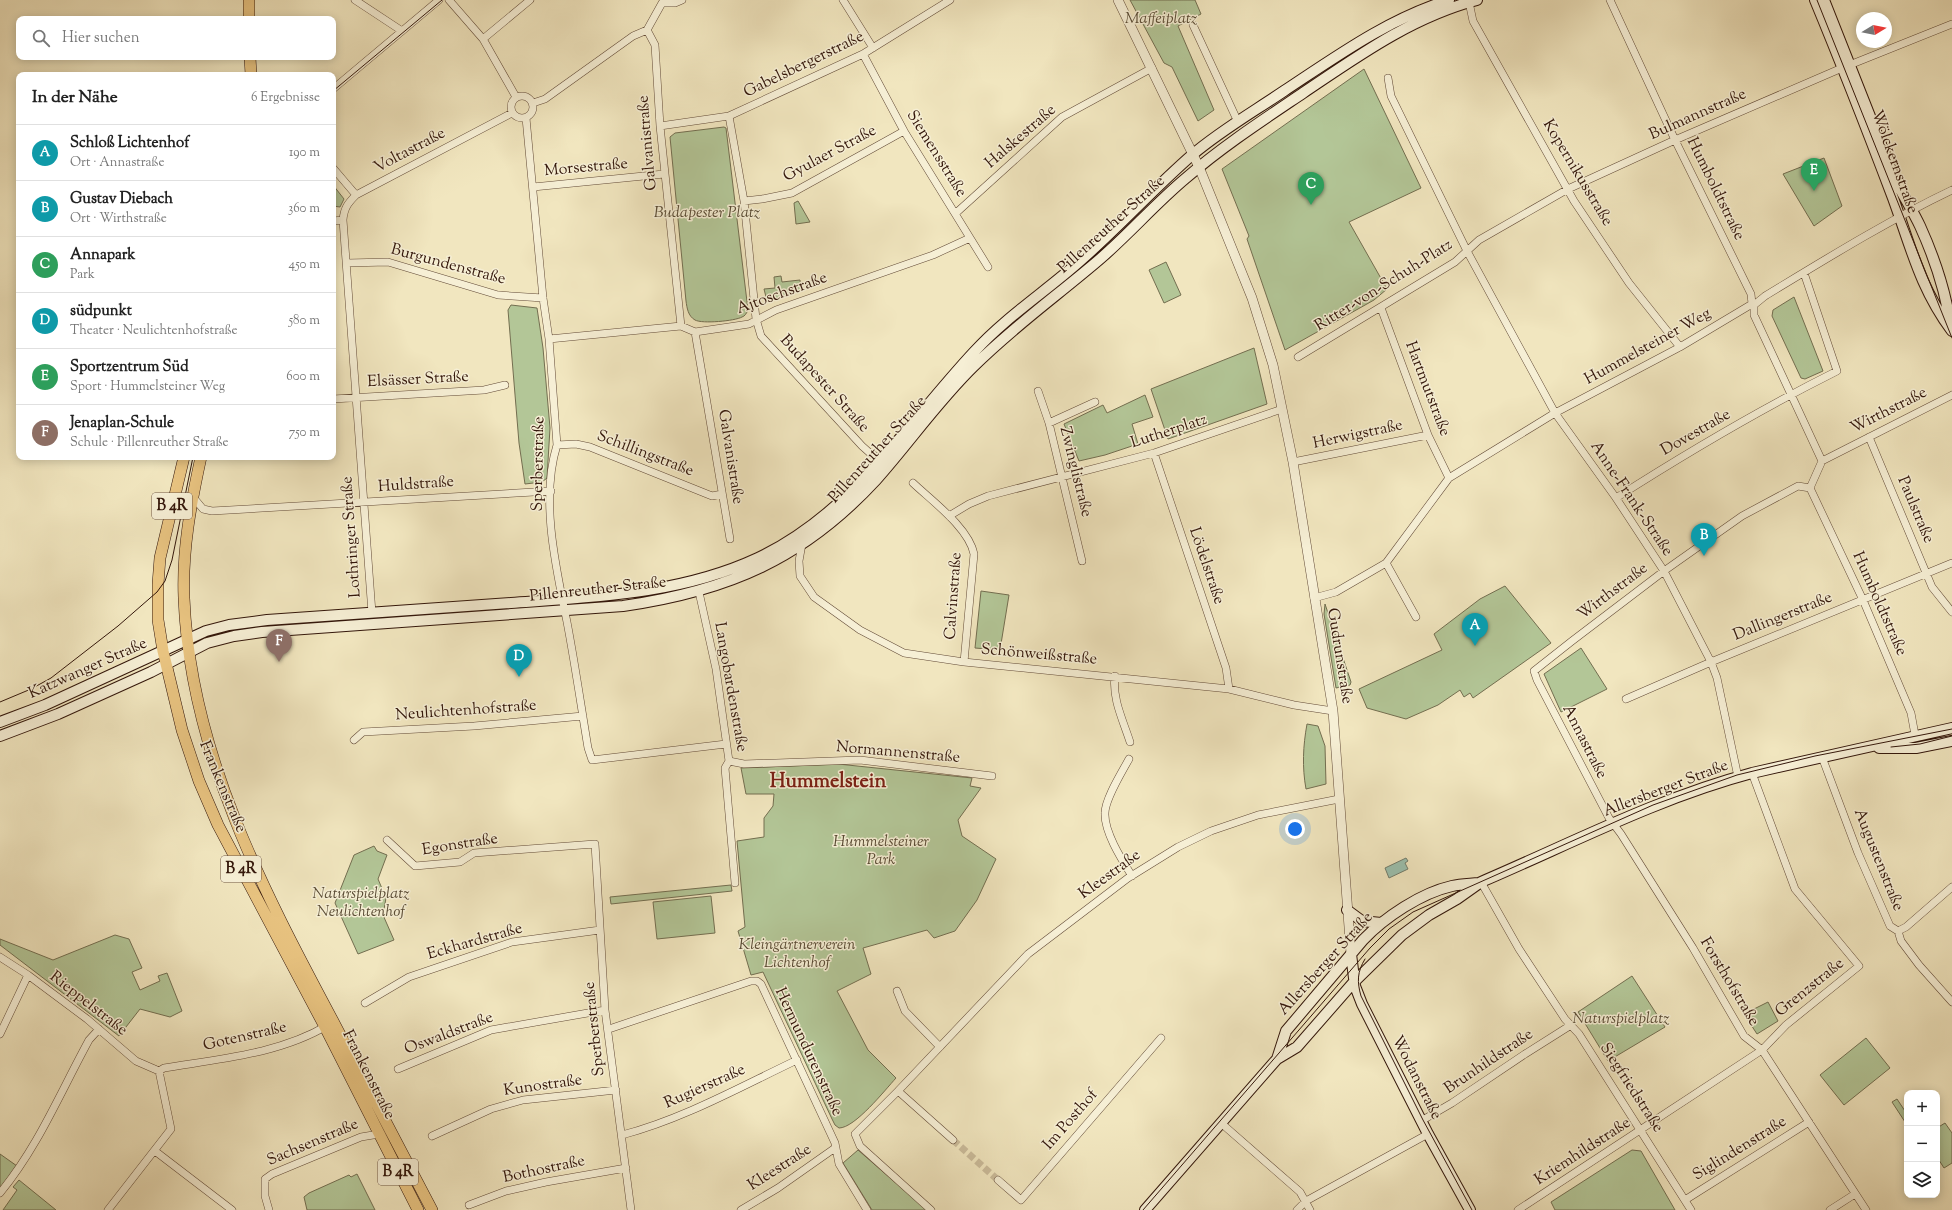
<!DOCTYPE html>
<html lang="de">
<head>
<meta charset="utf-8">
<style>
  :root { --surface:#fff; --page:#f6f6f6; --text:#222; --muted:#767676; --line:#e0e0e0; --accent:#8f2418 }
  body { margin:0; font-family:"Sorts Mill Goudy",serif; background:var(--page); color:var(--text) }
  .controls { position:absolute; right:12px; bottom:12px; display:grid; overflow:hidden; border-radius:8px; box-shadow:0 2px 10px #0003 }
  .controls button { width:36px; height:36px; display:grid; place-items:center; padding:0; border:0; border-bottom:1px solid var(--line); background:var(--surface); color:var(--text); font:20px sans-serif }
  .compass { position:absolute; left:1856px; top:12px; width:36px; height:36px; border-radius:50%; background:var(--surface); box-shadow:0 2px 10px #0003; rotate:80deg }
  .you { position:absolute; left:1295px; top:829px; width:14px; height:14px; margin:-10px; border:3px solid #fff; border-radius:50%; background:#1a73e8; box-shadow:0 0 0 6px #1a73e833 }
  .badge { display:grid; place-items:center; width:26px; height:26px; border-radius:50%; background:var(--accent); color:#fff; font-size:13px; font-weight:700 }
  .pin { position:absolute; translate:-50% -33px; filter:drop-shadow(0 1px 2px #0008) }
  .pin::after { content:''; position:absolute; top:21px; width:14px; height:12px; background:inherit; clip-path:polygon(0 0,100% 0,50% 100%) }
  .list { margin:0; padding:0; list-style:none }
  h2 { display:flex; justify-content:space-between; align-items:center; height:52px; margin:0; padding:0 16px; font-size:17px }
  h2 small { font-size:13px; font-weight:400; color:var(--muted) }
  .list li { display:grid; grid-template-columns:26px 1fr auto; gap:12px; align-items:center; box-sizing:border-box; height:56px; padding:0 16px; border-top:1px solid var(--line) }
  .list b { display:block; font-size:15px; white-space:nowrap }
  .list p { margin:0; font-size:13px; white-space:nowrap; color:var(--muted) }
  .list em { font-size:13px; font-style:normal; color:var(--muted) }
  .icon { flex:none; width:22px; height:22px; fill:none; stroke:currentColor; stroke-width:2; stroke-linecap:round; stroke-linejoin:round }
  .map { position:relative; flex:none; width:1952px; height:1210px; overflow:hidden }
  .search { position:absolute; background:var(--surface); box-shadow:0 2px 10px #0003; left:16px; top:16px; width:320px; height:44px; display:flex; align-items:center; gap:10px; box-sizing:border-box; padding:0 14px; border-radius:8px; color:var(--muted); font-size:15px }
  .panel { position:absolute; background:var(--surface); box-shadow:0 2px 10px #0003; left:16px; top:72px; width:320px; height:388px; border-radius:8px }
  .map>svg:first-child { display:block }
  .green { fill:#b3c697; stroke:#736e50 }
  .water { fill:#9bc0ae; stroke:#717c6c }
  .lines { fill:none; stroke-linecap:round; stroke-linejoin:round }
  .minor-tunnel { stroke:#cbbc9b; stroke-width:7; stroke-dasharray:7 3.5; stroke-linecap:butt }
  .minor-casing { stroke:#624a37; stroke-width:8 }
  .tertiary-casing { stroke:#624a37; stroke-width:10 }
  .secondary-casing { stroke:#33160a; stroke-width:12 }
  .primary-casing { stroke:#33160a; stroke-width:12 }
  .minor { stroke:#f6efd5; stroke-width:7 }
  .tertiary { stroke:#f6efd5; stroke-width:9 }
  .secondary { stroke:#f6efd5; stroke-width:10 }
  .primary { stroke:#e8c380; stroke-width:11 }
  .tram { stroke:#33160a; stroke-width:1 }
  .labels { text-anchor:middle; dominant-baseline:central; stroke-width:3; stroke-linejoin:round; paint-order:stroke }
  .shield { fill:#f6efd5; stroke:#6e5747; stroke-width:1 }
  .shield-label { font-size:15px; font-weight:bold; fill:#33160a }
  .park-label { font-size:16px; font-style:italic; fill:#594b34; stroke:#f6efd5 }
  .street-label { font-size:16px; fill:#33160a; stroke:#f6efd5 }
  .district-label { font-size:20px; font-weight:bold; fill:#7a1f14; stroke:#f6efd5 }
</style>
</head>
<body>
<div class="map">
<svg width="1952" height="1210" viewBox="0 0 1952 1210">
  <rect width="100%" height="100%" fill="#f1e6bf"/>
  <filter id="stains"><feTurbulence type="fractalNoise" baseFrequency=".005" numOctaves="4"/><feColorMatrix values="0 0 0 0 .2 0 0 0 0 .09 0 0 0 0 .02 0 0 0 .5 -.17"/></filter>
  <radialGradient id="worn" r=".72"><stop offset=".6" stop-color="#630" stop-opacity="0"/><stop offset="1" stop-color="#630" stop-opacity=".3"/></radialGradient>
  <path class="green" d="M1130 0H1195L1201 14 1178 26 1214 110 1198 121 1172 67 1164 63Z
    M1364 69 1421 188 1349 222 1387 289 1374 300 1285 350 1247 239 1249 236 1222 169Z
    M724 127 726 128 748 310C746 314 745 316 742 317 735 321 702 324 695 320 688 316 687 308 686 301L670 137 675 133Z
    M1824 158 1842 206 1814 226 1783 174Z
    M333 185 344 199 340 207 333 206Z
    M798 201 810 222 796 224 794 203Z
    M1166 262 1181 295 1164 303 1149 270Z
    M781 276 782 282 800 280 801 290 767 301 764 289 775 288 774 277Z
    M1794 297 1823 371 1805 379 1801 378 1772 316 1773 310Z
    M511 305 537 308 543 348 550 428 547 478 542 482 525 484 519 443 508 310Z
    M1254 348 1267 404 1168 439 1151 389Z
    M1145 395 1153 417 1132 424 1138 444 1105 455 1079 461 1064 424 1103 405 1107 413Z
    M1505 586 1551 643 1473 698 1470 693 1464 697 1460 690 1438 705 1406 719 1367 708 1359 689 1442 650 1434 634 1480 599Z
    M981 591 1009 595 1000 650 975 648Z
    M1325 604 1351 682 1350 685 1336 688 1324 614Z
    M1581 648 1607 689 1561 712 1544 674Z
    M1307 724 1318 726 1325 746 1326 784 1306 789C1302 767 1303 746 1307 724Z
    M838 764 972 778 970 786 981 788 958 820 962 836 996 859 977 900 955 931 934 938 927 930 863 948 871 974 837 991 868 1050 896 1078C885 1090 855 1128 839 1128L835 1125 832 1119 763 972 751 975 738 931 745 927 737 841 764 837V818L773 806 774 794H746L741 768Z
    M374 846 377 851 387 855 378 879 386 898 383 915 394 940 358 954 335 903 354 855Z
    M731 885 732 891 611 904 610 897Z
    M711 896 715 933 657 939 653 902Z
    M115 935 129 939 142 968 132 972 140 990 160 981 158 976 167 973 182 1011 170 1017 140 1009 119 1036 0 945V939L53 960Z
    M1632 976 1665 1027 1608 1061 1578 1012Z
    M1768 1002 1778 1021 1757 1034 1744 1014Z
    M1866 1038 1890 1068 1844 1105 1820 1075Z
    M1897 1099 1907 1114V1125L1892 1102Z
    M1945 1123 1952 1133V1163L1944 1168 1937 1157V1128Z
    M858 1150 927 1210H872L843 1163Z
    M1632 1150 1641 1151 1675 1210H1555L1551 1202Z
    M0 1154 17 1166 0 1188Z
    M357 1174 375 1210H307L304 1197 309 1193 349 1175 351 1177Z
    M19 1180 56 1210H3L17 1190 13 1187Z"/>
  <path class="water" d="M1406 858 1408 861 1405 863 1408 869 1389 878 1385 868Z"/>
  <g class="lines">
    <path class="minor-tunnel" d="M953 1140 998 1180"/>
    <defs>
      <path id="minor" d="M355 0 402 31
        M449 0 483 39 516 97
        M843 0 873 48
        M1610 0 1675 140 1751 294 1752 304
        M1469 2 1473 21 1574 201 1629 283 1680 347
        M1193 25 1238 122
        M647 30 655 45 660 126 681 326
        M483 39 530 0
        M863 54 904 131 988 267
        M333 89 439 0
        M511 107a11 11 0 1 1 22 0a11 11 0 1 1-22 0Z
        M533 103 545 99 633 36 647 30 662 3H675L682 0
        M729 116 744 201 756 319 761 336 862 446 871 454 882 459
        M526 118 543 298 549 339 557 445C540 499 556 568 567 622 575 664 581 706 588 748L592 760 726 744
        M660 126 729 116 863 54 950 0
        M333 168 356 195
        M533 187 664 174
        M744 201 762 199 792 193 904 131
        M956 213 1062 117 1152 68
        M343 220 372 613
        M333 221 343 220C344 208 348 203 356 195L512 113
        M347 263 388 262 498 295 543 298
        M1754 305 1765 296C1826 259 1887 221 1952 190
        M1754 305V315L1822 461
        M1381 308 1428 435 1449 478
        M695 332 730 539
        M549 339 681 326 695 332 749 324 776 310 933 255 970 238
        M1298 357 1455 262 1467 251 1391 96 1388 78
        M1038 391 1049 423 1082 561
        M333 399 484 390 505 385
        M1049 423 1095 402
        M1869 437 1932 587 1952 612
        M557 445 576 444 590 447 712 496 722 494
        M1154 453 1226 668 1229 689
        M1293 462 1428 435
        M913 483C932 501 969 528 974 554L964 662
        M1810 488 1798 486 1742 516 1664 571 1572 641 1534 671 1537 680 1609 818 1621 834 1693 948 1744 1036 1762 1050 1866 1210
        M1810 488 1863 600 1911 713 1915 735
        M1810 488 1822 461 1952 395
        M193 497 203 509 212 511 551 491
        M1616 498C1688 452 1761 409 1837 371L1804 273
        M949 516 969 504 988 496 1154 453 1282 409
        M802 544 799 561 800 576 814 597 860 630 904 653 964 662 1229 689 1294 705 1333 711
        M1386 563 1416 617
        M699 592 716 669 729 761 725 768 735 883
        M1314 598 1336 592 1386 563 1449 478 1555 413 1680 347 1752 304
        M1115 676C1112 699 1123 720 1130 742
        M1626 699 1711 662 1952 563
        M354 740 363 732 474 726 583 716
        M1822 757 1858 853 1890 926 1898 931 1901 941 1919 965 1952 1002
        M1129 759C1122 772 1105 799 1105 813 1104 832 1122 860 1132 876
        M729 761 744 764 860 760 992 776
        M1738 777 1717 678 1711 662 1664 571 1616 498 1555 413 1467 251 1479 240 1568 189 1675 140 1842 68 1952 24
        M387 840 415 866 460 862 474 853 595 844 605 1010 631 1210
        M1481 882 1519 949 1565 1019 1579 1034 1691 1210
        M1898 931 1906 927 1952 887
        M0 957 28 975 87 1019 136 1061 159 1071
        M897 991 905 1011 940 1047
        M365 1003 409 977 512 942 600 930
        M609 1029 751 981H757L761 984 835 1143 839 1164 867 1210
        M0 1034 28 975
        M398 1069 491 1030 605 1010
        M159 1071 164 1068C218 1059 280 1054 328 1025
        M898 1091 953 1140
        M1421 1121 1452 1103 1525 1054 1571 1025
        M1221 1123 1300 1192 1310 1210
        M622 1135C683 1119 740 1087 797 1060
        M432 1136 491 1109 523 1100 616 1090
        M155 1151 232 1210
        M998 1180 1021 1200 1161 1038
        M0 1193C38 1147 60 1093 89 1040L99 1029
        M1685 1200 1809 1122
        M469 1205 506 1191 546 1182 626 1168
        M108 1210 171 1129 159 1071
        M269 1210 265 1196V1179L272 1174 361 1137 379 1134
        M741 1210 778 1188 835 1148
        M931 1210 860 1146 855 1134 898 1091 1028 954 1128 878 1178 847 1211 831 1258 815 1339 799
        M1297 1210 1306 1201 1428 1134
        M1518 1210 1762 1050 1786 1025 1859 966 1795 889 1752 773
        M1830 1210 1855 1194"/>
      <path id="tertiary" d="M1118 0 1199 167 1252 298 1273 365 1293 462 1333 711 1351 954"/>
      <path id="secondary" d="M1815 0C1842 65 1868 132 1893 198 1911 247 1920 288 1952 331
        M1824 0 1894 177C1902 194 1912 209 1920 226 1935 259 1946 292 1951 328
        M0 722 45 705 206 631 229 625 267 620C348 614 430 609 511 603 595 597 681 594 758 558 853 513 905 426 974 352 1006 317 1045 292 1080 261 1119 227 1153 189 1192 155 1220 131 1253 112 1284 91 1337 56 1388 19 1449 0
        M0 736 58 714 151 672 207 643 234 636 262 632 623 606C728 591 803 559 876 480 909 443 938 401 974 366 1013 327 1058 295 1100 259 1130 233 1156 203 1186 178 1223 146 1263 120 1303 93 1358 56 1412 17 1477 0
        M1879 748H1916L1952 741
        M1347 910 1362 921 1381 923
        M1351 954 1355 986 1362 1004 1428 1134 1470 1210
        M1277 1059 1286 1031 1363 940C1385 917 1421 893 1452 886 1461 884 1470 884 1479 883
        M1145 1210 1277 1059 1297 1047 1353 983 1402 935 1429 915 1457 899 1481 882C1570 844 1658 798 1752 773L1952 728"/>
      <path id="primary" d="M249 0V19
        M250 57 251 75
        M184 457 160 558 158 584V620L163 651 182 730 199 781 218 825 325 1027 418 1210
        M201 457C191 503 182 550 184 598 190 752 263 890 334 1023 367 1085 399 1148 432 1210"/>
    </defs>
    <use href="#minor" class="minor-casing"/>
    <use href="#tertiary" class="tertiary-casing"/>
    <use href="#secondary" class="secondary-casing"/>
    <use href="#primary" class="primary-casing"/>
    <use href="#minor" class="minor"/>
    <use href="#tertiary" class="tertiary"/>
    <use href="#secondary" class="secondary"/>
    <use href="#primary" class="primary"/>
    <path class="tram" d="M1817 0 1952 338
      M333 91 442 0
      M0 702 31 689 51 678 118 626 157 592 165 581 172 560 193 457
      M1891 747 1920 744 1952 736
      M1365 959C1357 972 1357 982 1361 996L1423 1120 1472 1210
      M1143 1210 1370 948 1389 929 1413 912 1653 805 1737 775 1815 756 1952 729"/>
  </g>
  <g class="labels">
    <g class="shield">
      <rect x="152" y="493" width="40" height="26" rx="3"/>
      <rect x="221" y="856" width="40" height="26" rx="3"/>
      <rect x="378" y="1159" width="40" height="26" rx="3"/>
    </g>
    <g class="shield-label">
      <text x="172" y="506">B 4R</text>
      <text x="241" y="869">B 4R</text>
      <text x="398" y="1172">B 4R</text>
    </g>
    <g class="park-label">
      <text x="1161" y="19">Maffeiplatz</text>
      <text x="707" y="213">Budapester Platz</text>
      <text x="881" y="842">Hummelsteiner<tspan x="881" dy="18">Park</tspan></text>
      <text x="361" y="894">Naturspielplatz<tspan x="361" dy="18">Neulichtenhof</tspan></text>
      <text x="797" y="945">Kleingärtnerverein<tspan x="797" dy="18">Lichtenhof</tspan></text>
      <text x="1621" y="1019">Naturspielplatz</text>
    </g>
    <g class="street-label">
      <text transform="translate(804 65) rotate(-26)">Gabelsbergerstraße</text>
      <text transform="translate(1698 115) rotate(-24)">Bulmannstraße</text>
      <text transform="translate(1021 137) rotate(-41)">Halskestraße</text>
      <text transform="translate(648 143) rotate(-95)">Galvanistraße</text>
      <text transform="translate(410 151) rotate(-28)">Voltastraße</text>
      <text transform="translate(830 154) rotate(-28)">Gyulaer Straße</text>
      <text transform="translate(936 154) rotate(58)">Siemensstraße</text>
      <text transform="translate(1894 162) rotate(70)">Wölckernstraße</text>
      <text transform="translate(586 168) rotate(-5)">Morsestraße</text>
      <text transform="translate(1577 173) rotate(59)">Kopernikusstraße</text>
      <text transform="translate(1715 189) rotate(64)">Humboldtstraße</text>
      <text transform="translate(1112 225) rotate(-42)">Pillenreuther Straße</text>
      <text transform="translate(448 265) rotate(15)">Burgundenstraße</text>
      <text transform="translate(1384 286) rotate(-32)">Ritter-von-Schuh-Platz</text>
      <text transform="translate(782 294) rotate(-20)">Ajtoschstraße</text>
      <text transform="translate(1648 347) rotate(-29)">Hummelsteiner Weg</text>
      <text transform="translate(418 380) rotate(-3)">Elsässer Straße</text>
      <text transform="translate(824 384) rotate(48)">Budapester Straße</text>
      <text transform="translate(1427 389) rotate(69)">Hartmutstraße</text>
      <text transform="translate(1889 411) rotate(-27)">Wirthstraße</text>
      <text transform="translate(1169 432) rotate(-18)">Lutherplatz</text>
      <text transform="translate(1696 433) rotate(-30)">Dovestraße</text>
      <text transform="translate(1358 435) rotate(-12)">Herwigstraße</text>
      <text transform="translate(878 450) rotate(-48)">Pillenreuther Straße</text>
      <text transform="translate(645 454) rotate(21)">Schillingstraße</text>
      <text transform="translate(730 457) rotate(81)">Galvanistraße</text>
      <text transform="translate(539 464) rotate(-89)">Sperberstraße</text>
      <text transform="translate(1075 472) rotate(76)">Zwinglistraße</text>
      <text transform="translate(416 485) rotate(-4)">Huldstraße</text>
      <text transform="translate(1631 499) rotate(56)">Anne-Frank-Straße</text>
      <text transform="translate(1915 510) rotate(67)">Paulstraße</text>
      <text transform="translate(352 537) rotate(-94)">Lothringer Straße</text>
      <text transform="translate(1206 566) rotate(71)">Lödelstraße</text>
      <text transform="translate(598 590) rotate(-6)">Pillenreuther Straße</text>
      <text transform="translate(1613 592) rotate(-37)">Wirthstraße</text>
      <text transform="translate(954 596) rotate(-86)">Calvinstraße</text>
      <text transform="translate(1879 604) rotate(66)">Humboldtstraße</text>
      <text transform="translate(1783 617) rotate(-22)">Dallingerstraße</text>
      <text transform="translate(1039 655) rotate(5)">Schönweißstraße</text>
      <text transform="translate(1339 656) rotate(81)">Gudrunstraße</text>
      <text transform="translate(88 669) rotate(-24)">Katzwanger Straße</text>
      <text transform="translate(730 687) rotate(80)">Langobardenstraße</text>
      <text transform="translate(466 711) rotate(-4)">Neulichtenhofstraße</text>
      <text transform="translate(1584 742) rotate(63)">Annastraße</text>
      <text transform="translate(898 753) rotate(5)">Normannenstraße</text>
      <text transform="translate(222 787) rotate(67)">Frankenstraße</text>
      <text transform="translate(1666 789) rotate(-21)">Allersberger Straße</text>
      <text transform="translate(460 845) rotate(-9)">Egonstraße</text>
      <text transform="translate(1878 860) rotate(68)">Augustenstraße</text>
      <text transform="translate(1110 875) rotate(-36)">Kleestraße</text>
      <text transform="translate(475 942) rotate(-16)">Eckhardstraße</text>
      <text transform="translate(1326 964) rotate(-48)">Allersberger Straße</text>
      <text transform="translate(1729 982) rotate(59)">Forsthofstraße</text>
      <text transform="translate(1810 988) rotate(-39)">Grenzstraße</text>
      <text transform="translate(88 1004) rotate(38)">Rieppelstraße</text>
      <text transform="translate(595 1029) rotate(-96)">Sperberstraße</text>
      <text transform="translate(449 1034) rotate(-21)">Oswaldstraße</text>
      <text transform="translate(245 1037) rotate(-13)">Gotenstraße</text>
      <text transform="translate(808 1052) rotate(65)">Hermundurenstraße</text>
      <text transform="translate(1489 1062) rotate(-34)">Brunhildstraße</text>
      <text transform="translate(368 1075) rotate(63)">Frankenstraße</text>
      <text transform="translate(1416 1078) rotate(63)">Wodanstraße</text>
      <text transform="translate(543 1086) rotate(-8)">Kunostraße</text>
      <text transform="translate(705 1087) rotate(-24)">Rugierstraße</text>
      <text transform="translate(1631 1088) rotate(57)">Siegfriedstraße</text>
      <text transform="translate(1071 1120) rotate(-49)">Im Posthof</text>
      <text transform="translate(313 1143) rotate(-23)">Sachsenstraße</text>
      <text transform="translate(1740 1149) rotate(-32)">Siglindenstraße</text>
      <text transform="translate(1583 1152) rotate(-33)">Kriemhildstraße</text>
      <text transform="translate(780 1168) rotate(-33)">Kleestraße</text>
      <text transform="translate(544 1170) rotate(-12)">Bothostraße</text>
    </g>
    <g class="district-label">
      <text x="828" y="782">Hummelstein</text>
    </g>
  </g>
  <rect width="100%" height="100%" filter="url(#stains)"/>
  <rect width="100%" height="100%" fill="url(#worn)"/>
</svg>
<div class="controls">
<button>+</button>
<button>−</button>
<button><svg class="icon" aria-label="layers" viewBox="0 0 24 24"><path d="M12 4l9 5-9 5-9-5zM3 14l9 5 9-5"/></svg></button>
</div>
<svg class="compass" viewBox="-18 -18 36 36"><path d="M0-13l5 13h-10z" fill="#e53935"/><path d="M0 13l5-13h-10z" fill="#767676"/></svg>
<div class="you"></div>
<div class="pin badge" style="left:1475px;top:646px;background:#0f9aa8">A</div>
<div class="pin badge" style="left:1704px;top:556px;background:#0f9aa8">B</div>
<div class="pin badge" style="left:1311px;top:205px;background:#2e9e5b">C</div>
<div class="pin badge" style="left:519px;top:677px;background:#0f9aa8">D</div>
<div class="pin badge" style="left:1814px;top:191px;background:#2e9e5b">E</div>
<div class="pin badge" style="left:279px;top:662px;background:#8d6e63">F</div>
<div class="search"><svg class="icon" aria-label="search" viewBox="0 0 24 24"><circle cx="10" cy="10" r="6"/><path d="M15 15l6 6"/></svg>Hier suchen</div>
<section class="panel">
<h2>In der Nähe<small>6 Ergebnisse</small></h2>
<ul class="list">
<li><span class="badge" style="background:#0f9aa8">A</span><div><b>Schloß Lichtenhof</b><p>Ort · Annastraße</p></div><em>190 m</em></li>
<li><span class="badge" style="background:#0f9aa8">B</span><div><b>Gustav Diebach</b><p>Ort · Wirthstraße</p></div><em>360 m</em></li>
<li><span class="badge" style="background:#2e9e5b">C</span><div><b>Annapark</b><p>Park</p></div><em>450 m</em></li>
<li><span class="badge" style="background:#0f9aa8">D</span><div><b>südpunkt</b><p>Theater · Neulichtenhofstraße</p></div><em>580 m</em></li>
<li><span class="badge" style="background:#2e9e5b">E</span><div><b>Sportzentrum Süd</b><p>Sport · Hummelsteiner Weg</p></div><em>600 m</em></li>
<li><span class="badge" style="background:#8d6e63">F</span><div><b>Jenaplan-Schule</b><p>Schule · Pillenreuther Straße</p></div><em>750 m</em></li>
</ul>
</section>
</div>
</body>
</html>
